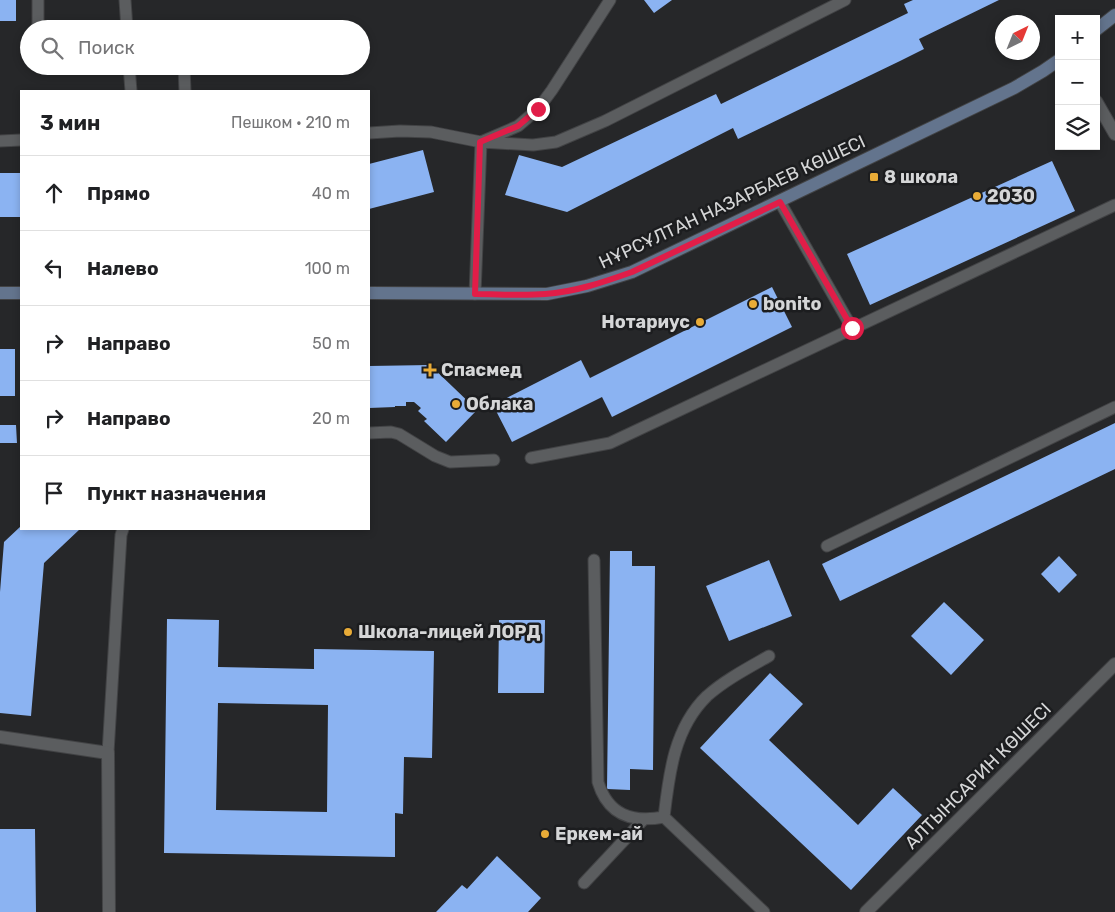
<!DOCTYPE html>
<html lang="ru">
<head>
<meta charset="utf-8">
<style>
  :root { --surface:#fff; --page:#f6f6f6; --text:#202124; --muted:#757577; --line:#e0e0e0 }
  body { margin:0; font-family:Rubik,sans-serif; background:var(--page); color:var(--text) }
  .controls { position:absolute; right:15px; top:15px; display:grid; overflow:hidden; border-radius:0px; box-shadow:0 2px 8px #0003 }
  .controls button { width:45px; height:45px; display:grid; place-items:center; padding:0; border:0; border-bottom:1px solid var(--line); background:var(--surface); color:var(--text); font:25px sans-serif }
  .compass { position:absolute; left:995px; top:15px; width:45px; height:45px; border-radius:50%; background:var(--surface); box-shadow:0 2px 8px #0003; rotate:43deg }
  .stop { position:absolute; width:15px; height:15px; margin:-11px; border:4px solid #e11d48; border-radius:50%; background:#fff }
  .stop.end { background:#e11d48; border-color:#fff; box-shadow:0 1px 5px #0008 }
  .list { margin:0; padding:0; list-style:none }
  h2 { display:flex; justify-content:space-between; align-items:center; height:65px; margin:0; padding:0 20px; font-size:21px }
  h2 small { font-size:16px; font-weight:400; color:var(--muted) }
  .list li { display:grid; grid-template-columns:32px 1fr auto; gap:15px; align-items:center; box-sizing:border-box; height:75px; padding:0 20px; border-top:1px solid var(--line) }
  .list b { display:block; font-size:19px; white-space:nowrap }
  .list em { font-size:16px; font-style:normal; color:var(--muted) }
  .icon { flex:none; width:28px; height:28px; fill:none; stroke:currentColor; stroke-width:2; stroke-linecap:round; stroke-linejoin:round }
  .map { position:relative; flex:none; width:1115px; height:912px; overflow:hidden }
  .search { position:absolute; background:var(--surface); box-shadow:0 2px 8px #0003; left:20px; top:20px; width:350px; height:55px; display:flex; align-items:center; gap:12px; box-sizing:border-box; padding:0 18px; border-radius:28px; color:var(--muted); font-size:19px }
  .panel { position:absolute; background:var(--surface); box-shadow:0 2px 8px #0003; left:20px; top:90px; width:350px; height:440px; border-radius:0px }
  .map>svg:first-child { display:block }
  .building { fill:#8bb3f2; fill-rule:evenodd }
  .lines { fill:none; stroke-linecap:round; stroke-linejoin:round }
  .service-casing { stroke:#424345; stroke-width:13 }
  .minor-casing { stroke:#424345; stroke-width:14 }
  .tertiary-casing { stroke:#424345; stroke-width:14 }
  .secondary-casing { stroke:#424345; stroke-width:14 }
  .service { stroke:#5b5d5f; stroke-width:11 }
  .minor { stroke:#5b5d5f; stroke-width:12 }
  .tertiary { stroke:#5b5d5f; stroke-width:12 }
  .secondary { stroke:#63748d; stroke-width:12 }
  .route { stroke:#e11d48; stroke-width:6 }
  .poi-dot { fill:#e8ab37; stroke:#1c1d1f; stroke-width:2 }
  .labels { text-anchor:middle; dominant-baseline:central; stroke-width:5; stroke-linejoin:round; paint-order:stroke }
  .poi-label { font-size:18px; font-weight:bold; fill:#d5d6d7; stroke:#1c1d1f; text-anchor:start }
  .street-label { font-size:18px; fill:#d5d6d7; stroke:#1c1d1f }
</style>
</head>
<body>
<div class="map">
<svg width="1115" height="912" viewBox="0 0 1115 912">
  <rect width="100%" height="100%" fill="#262729"/>
  <path class="building" d="M0 0H16V21H0Z
    M644 0H672L654 13Z
    M913 0H999L919 39 924 49 900 61 738 139 733 128 567 212 505 195 519 155 562 167 716 94 721 104 908 13 904 4Z
    M423 150 434 192 369 209V164Z
    M1052 161 1075 211 870 305 847 254Z
    M0 173H21V217H0Z
    M772 287 792 327 612 417 602 397 512 442 493 405 581 360 590 378Z
    M0 349H15V396H0Z
    M430 365 477 410 446 442 424 421 427 419 418 411 421 408 414 402H406V406H395V407L369 408V366Z
    M1115 423V469L840 601 822 564Z
    M0 425H16L17 443H0Z
    M21 526V529H80L44 563 31 716 0 713V592L4 542Z
    M610 551H632V566H655L653 770 630 769V790L607 789Z
    M1059 556 1077 575 1059 593 1041 574Z
    M769 560 792 616 729 641 706 586Z
    M944 602 984 640 951 675 911 636Z
    M167 619 219 620 218 667 314 669V649L434 651 432 758 404 757 403 814 395 813V857L164 853ZM218 703 328 705 327 812 216 810Z
    M499 620H545L544 693H498Z
    M770 673 803 704 769 740 858 825 893 788 922 815 851 890 700 748Z
    M0 829H35L36 912H0Z
    M497 856 541 898 528 912H436L462 885 467 889Z"/>
  <g class="lines">
    <defs>
      <path id="service" d="M38 0V24
        M125 0 127 29
        M129 66 131 91
        M184 66 185 91
        M369 133 400 131 431 132 481 142 533 145 556 142 605 121 845 0
        M0 141 21 140
        M780 202 852 328
        M475 294 481 142 518 126 538 109 552 90 610 0
        M369 433 391 432 399 434 435 456 450 462 494 460
        M531 458 610 443 1115 205
        M827 546 1115 407
        M594 560 598 782C608 815 632 823 664 817
        M108 753 121 535 123 529
        M584 883 643 820
        M764 912 664 817C669 774 674 728 707 696 725 680 748 668 769 656"/>
      <path id="minor" d="M1096 101 1115 134
        M0 737 108 753 109 912"/>
      <path id="tertiary" d="M866 912 1115 664"/>
      <path id="secondary" d="M1096 30 1115 15
        M0 293H21
        M369 293 547 294 587 286 632 272 1014 88 1043 71 1059 60"/>
    </defs>
    <use href="#service" class="service-casing"/>
    <use href="#minor" class="minor-casing"/>
    <use href="#tertiary" class="tertiary-casing"/>
    <use href="#secondary" class="secondary-casing"/>
    <use href="#service" class="service"/>
    <use href="#minor" class="minor"/>
    <use href="#tertiary" class="tertiary"/>
    <use href="#secondary" class="secondary"/>
  </g>
  <g class="lines">
    <path class="route" d="M538 109 518 126 480 142 475 294C498 294 522 296 545 294 575 292 604 282 632 272L780 202 852 328"/>
  </g>
  <g class="poi-dot">
    <rect x="869" y="172" width="10" height="10" rx="2.5"/>
    <circle cx="977" cy="196" r="5"/>
    <circle cx="753" cy="304" r="5"/>
    <circle cx="700" cy="322" r="5"/>
    <path d="M427.5 362.5h5v5h5v5h-5v5h-5v-5h-5v-5h5z"/>
    <circle cx="456" cy="404" r="5"/>
    <circle cx="348" cy="632" r="5"/>
    <circle cx="545" cy="834" r="5"/>
  </g>
  <g class="labels">
    <g class="poi-label">
      <text x="884" y="177">8 школа</text>
      <text x="987" y="196">2030</text>
      <text x="763" y="304">bonito</text>
      <text x="690" y="322" text-anchor="end">Нотариус</text>
      <text x="441" y="370">Спасмед</text>
      <text x="466" y="404">Облака</text>
      <text x="358" y="632">Школа-лицей ЛОРД</text>
      <text x="555" y="834">Еркем-ай</text>
    </g>
    <g class="street-label">
      <text transform="translate(732 202) rotate(-25)">НҰРСҰЛТАН НАЗАРБАЕВ КӨШЕСІ</text>
      <text transform="translate(978 776) rotate(-45)">АЛТЫНСАРИН КӨШЕСІ</text>
    </g>
  </g>
</svg>
<div class="controls">
<button>+</button>
<button>−</button>
<button><svg class="icon" aria-label="layers" viewBox="0 0 24 24"><path d="M12 4l9 5-9 5-9-5zM3 14l9 5 9-5"/></svg></button>
</div>
<svg class="compass" viewBox="-18 -18 36 36"><path d="M0-13l5 13h-10z" fill="#e53935"/><path d="M0 13l5-13h-10z" fill="#757577"/></svg>
<div class="stop" style="left:852px;top:328px"></div>
<div class="stop end" style="left:538px;top:109px"></div>
<div class="search"><svg class="icon" aria-label="search" viewBox="0 0 24 24"><circle cx="10" cy="10" r="6"/><path d="M15 15l6 6"/></svg>Поиск</div>
<section class="panel">
<h2>3 мин<small>Пешком · 210 m</small></h2>
<ul class="list">
<li><svg class="icon" aria-label="ahead" viewBox="0 0 24 24"><path d="M12 20V5M6 11l6-6 6 6"/></svg><div><b>Прямо</b></div><em>40 m</em></li>
<li><svg class="icon" aria-label="left" viewBox="0 0 24 24"><path d="M17 20v-9H6M10 6l-5 5 5 5"/></svg><div><b>Налево</b></div><em>100 m</em></li>
<li><svg class="icon" aria-label="right" viewBox="0 0 24 24"><path d="M7 20v-9h11M14 6l5 5-5 5"/></svg><div><b>Направо</b></div><em>50 m</em></li>
<li><svg class="icon" aria-label="right" viewBox="0 0 24 24"><path d="M7 20v-9h11M14 6l5 5-5 5"/></svg><div><b>Направо</b></div><em>20 m</em></li>
<li><svg class="icon" aria-label="arrive" viewBox="0 0 24 24"><path d="M6 21V4h12l-3 4 3 4H6"/></svg><div><b>Пункт назначения</b></div></li>
</ul>
</section>
</div>
</body>
</html>
